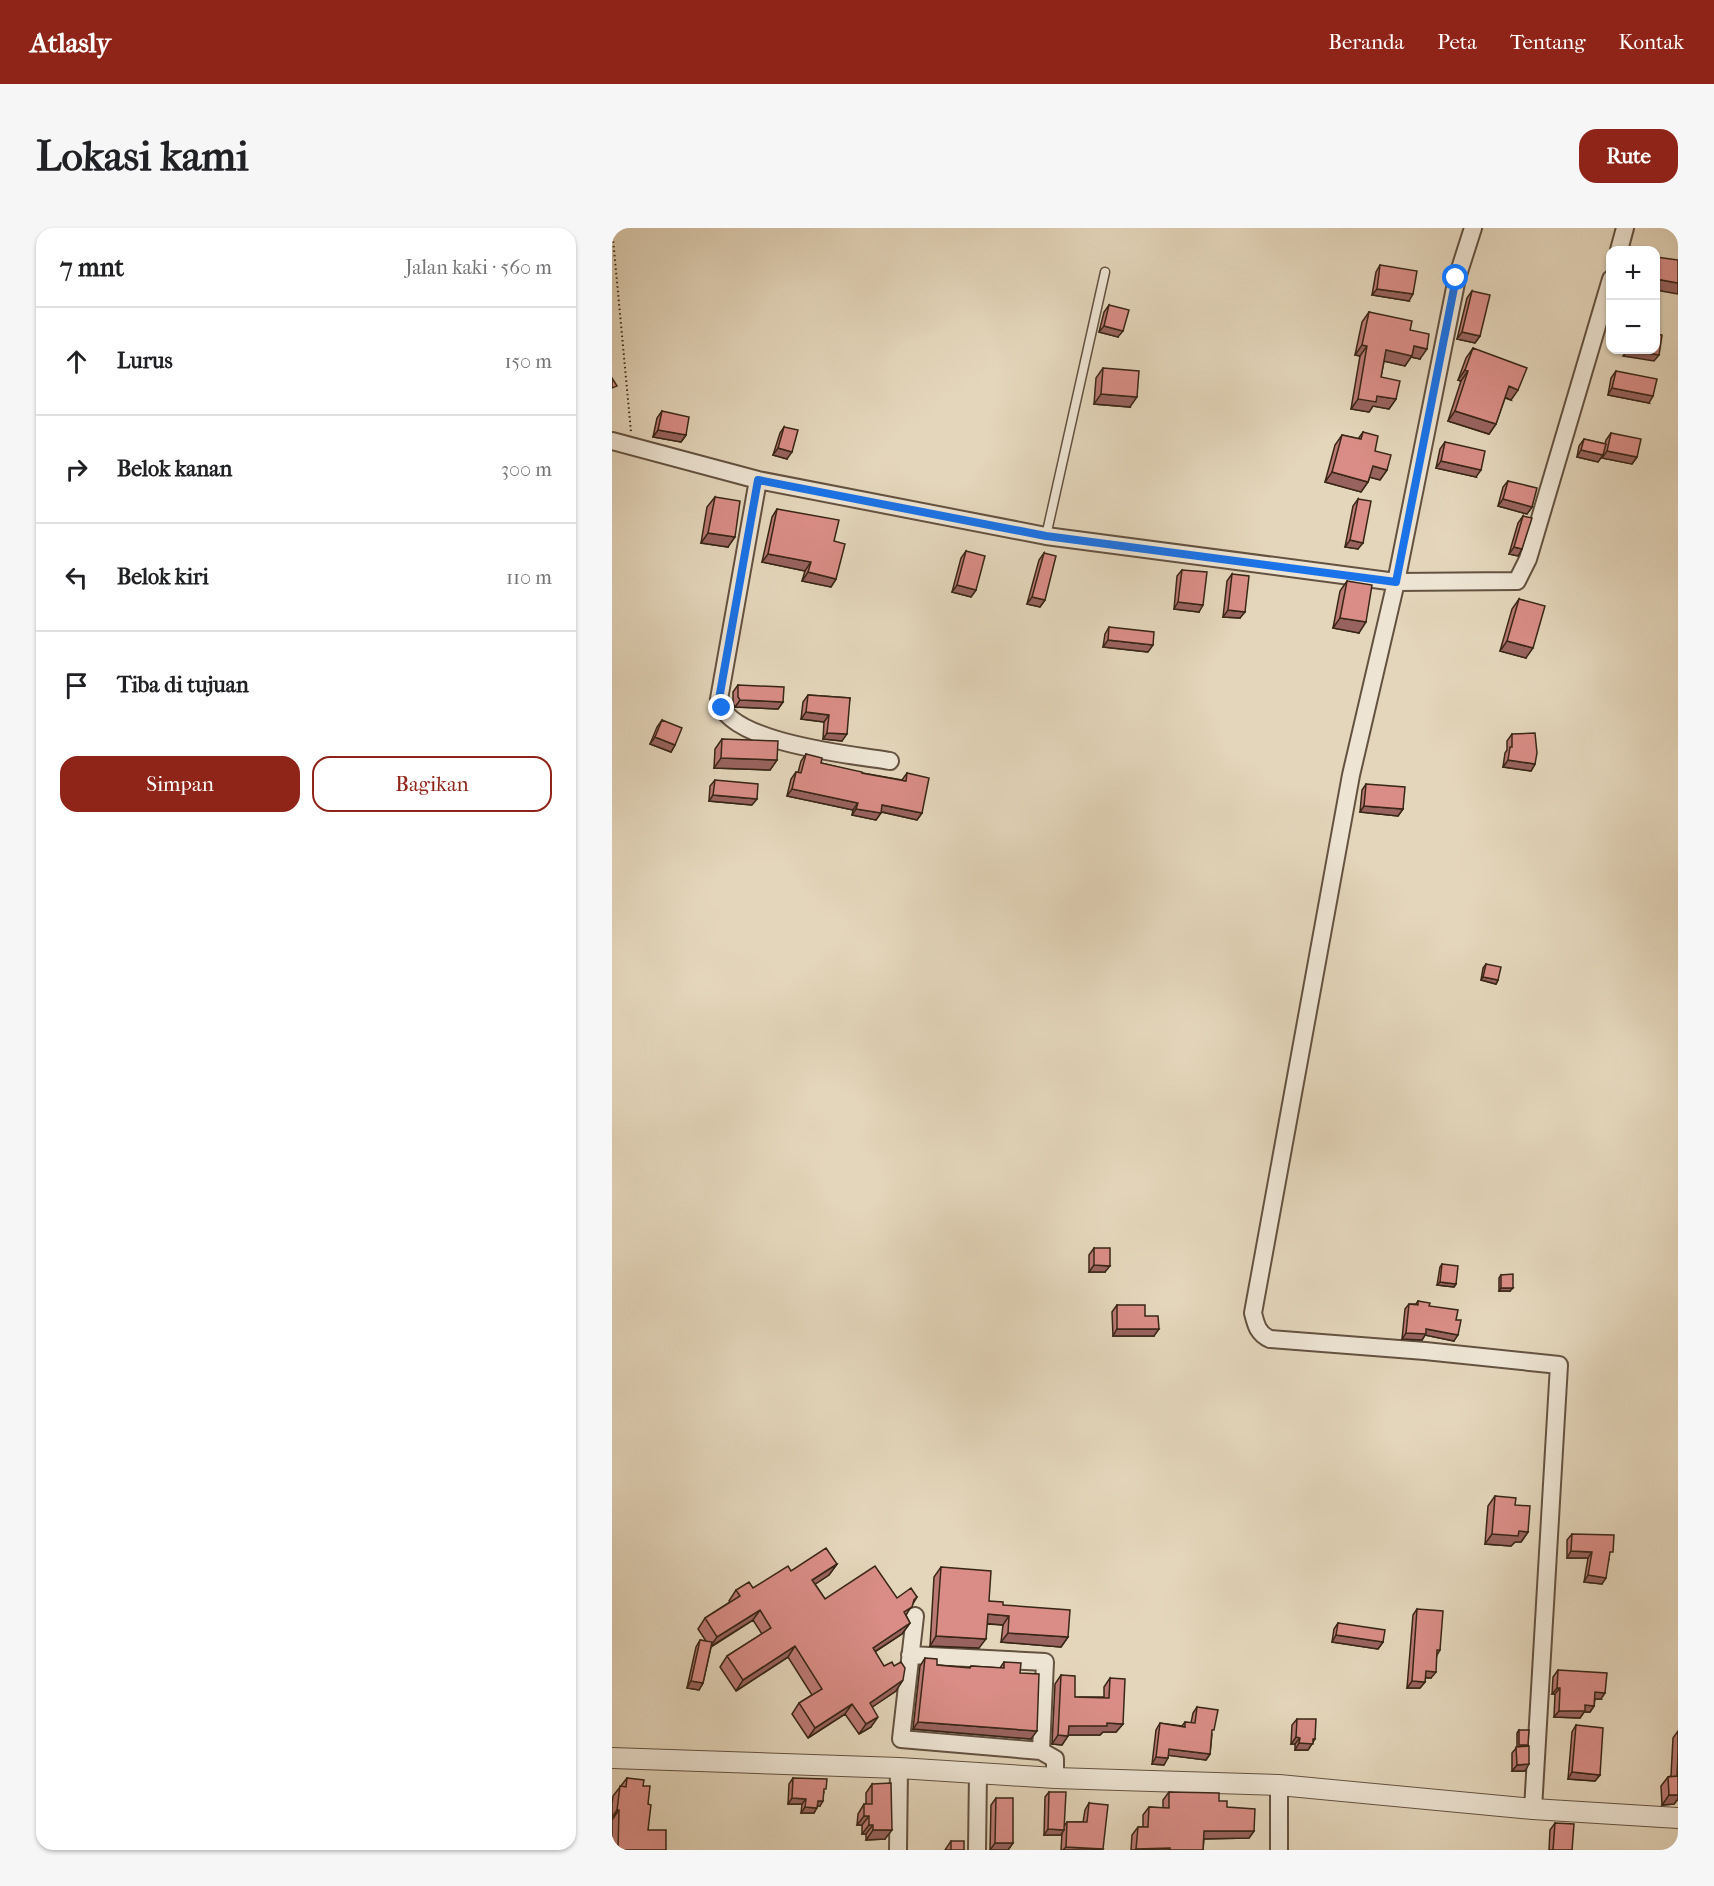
<!DOCTYPE html>
<html lang="id">
<head>
<meta charset="utf-8">
<style>
  :root { --surface:#fff; --page:#f6f6f6; --text:#202124; --muted:#757577; --line:#e0e0e0; --accent:#8f2418 }
  body { margin:0; font-family:"IM FELL French Canon",serif; background:var(--page); color:var(--text) }
  .controls { position:absolute; right:18px; top:18px; display:grid; overflow:hidden; border-radius:12px; box-shadow:0 2px 4px #0004 }
  .controls button { width:54px; height:54px; display:grid; place-items:center; padding:0; border:0; border-bottom:2px solid var(--line); background:var(--surface); color:var(--text); font:30px sans-serif }
  .stop { position:absolute; width:18px; height:18px; margin:-14px; border:4px solid #1a73e8; border-radius:50%; background:#fff }
  .stop.end { background:#1a73e8; border-color:#fff; box-shadow:0 2px 6px #0008 }
  .list { margin:0; padding:0; list-style:none }
  h2 { display:flex; justify-content:space-between; align-items:center; height:78px; margin:0; padding:0 24px; font-size:26px }
  h2 small { font-size:20px; font-weight:400; color:var(--muted) }
  .list li { display:grid; grid-template-columns:39px 1fr auto; gap:18px; align-items:center; box-sizing:border-box; height:108px; padding:0 24px; border-top:2px solid var(--line) }
  .list b { display:block; font-size:22px; white-space:nowrap }
  .list em { font-size:20px; font-style:normal; color:var(--muted) }
  .actions { display:flex; gap:12px; padding:18px 24px }
  .actions a { flex:1; padding:14px 0; border:2px solid var(--accent); border-radius:18px; text-align:center; font-size:21px; color:var(--accent) }
  .actions .main { background:var(--accent); color:#fff }
  .icon { flex:none; width:33px; height:33px; fill:none; stroke:currentColor; stroke-width:2; stroke-linecap:round; stroke-linejoin:round }
  .map { position:relative; flex:none; width:1066px; height:1622px; overflow:hidden; border-radius:18px }
  header { display:flex; align-items:center; gap:36px; box-sizing:border-box; height:84px; padding:0 30px; background:var(--accent); color:#fff }
  header strong { font-size:28px }
  nav { display:flex; gap:33px; margin-inline-start:auto; font-size:21px }
  .intro { display:flex; align-items:center; justify-content:space-between; box-sizing:border-box; height:144px; padding:0 36px }
  h1 { margin:0; font-size:42px }
  .button { padding:15px 27px; border-radius:18px; background:var(--accent); color:#fff; font-size:21px; font-weight:700 }
  main { display:flex; gap:36px; padding:0 36px }
  aside { flex:1; background:var(--surface); border-radius:18px; box-shadow:0 2px 4px #0004 }
  .map>svg:first-child { display:block }
  .lines { fill:none; stroke-linecap:round; stroke-linejoin:round }
  .service-casing { stroke:#645240; stroke-width:11 }
  .minor-casing { stroke:#645240; stroke-width:20 }
  .tertiary-casing { stroke:#645240; stroke-width:22 }
  .path { stroke:#392617; stroke-width:2; stroke-dasharray:1.5 3; stroke-linecap:butt }
  .service { stroke:#ede4d3; stroke-width:8 }
  .minor { stroke:#ede4d3; stroke-width:16 }
  .tertiary { stroke:#ede4d3; stroke-width:20 }
  .wall { fill:#bb7973; stroke:#392617; stroke-width:1.5 }
  .shaded-wall { fill:#98635e; stroke:#392617; stroke-width:1.5 }
  .building { fill:#d98d86; stroke:#392617; stroke-width:1.5 }
  .route { stroke:#1a73e8; stroke-width:8 }
</style>
</head>
<body>
<header>
<strong>Atlasly</strong>
<nav><a>Beranda</a><a>Peta</a><a>Tentang</a><a>Kontak</a></nav>
</header>
<div class="intro"><h1>Lokasi kami</h1><a class="button">Rute</a></div>
<main>
<aside>
<h2>7 mnt<small>Jalan kaki · 560 m</small></h2>
<ul class="list">
<li><svg class="icon" aria-label="ahead" viewBox="0 0 24 24"><path d="M12 20V5M6 11l6-6 6 6"/></svg><div><b>Lurus</b></div><em>150 m</em></li>
<li><svg class="icon" aria-label="right" viewBox="0 0 24 24"><path d="M7 20v-9h11M14 6l5 5-5 5"/></svg><div><b>Belok kanan</b></div><em>300 m</em></li>
<li><svg class="icon" aria-label="left" viewBox="0 0 24 24"><path d="M17 20v-9H6M10 6l-5 5 5 5"/></svg><div><b>Belok kiri</b></div><em>110 m</em></li>
<li><svg class="icon" aria-label="arrive" viewBox="0 0 24 24"><path d="M6 21V4h12l-3 4 3 4H6"/></svg><div><b>Tiba di tujuan</b></div></li>
</ul>
<div class="actions"><a class="main">Simpan</a><a>Bagikan</a></div>
</aside>
<div class="map">
<svg width="1066" height="1622" viewBox="0 0 1066 1622">
  <rect width="100%" height="100%" fill="#e4d6bb"/>
  <filter id="stains"><feTurbulence type="fractalNoise" baseFrequency=".00333" numOctaves="4"/><feColorMatrix values="0 0 0 0 .2 0 0 0 0 .09 0 0 0 0 .02 0 0 0 .5 -.17"/></filter>
  <radialGradient id="worn" r=".72"><stop offset=".6" stop-color="#630" stop-opacity="0"/><stop offset="1" stop-color="#630" stop-opacity=".3"/></radialGradient>
  <g class="lines">
    <defs>
      <path id="service" d="M434 308 493 44"/>
      <path id="minor" d="M861 0 845 50 784 354 739 547 641 1085C644 1097 646 1106 658 1111L813 1123 947 1137 921 1581
        M1007 22 1013 0
        M0 213 146 252 434 308 784 354 905 353 916 331 999 51
        M146 252 107 471C113 515 242 527 278 533
        M303 1388 289 1511 429 1523
        M298 1427 433 1434 429 1523 443 1531V1550
        M286 1622 287 1540
        M365 1622 366 1544
        M667 1622V1557"/>
      <path id="tertiary" d="M0 1530 287 1540 443 1550 667 1557 921 1581 1066 1590"/>
    </defs>
    <use href="#service" class="service-casing"/>
    <use href="#minor" class="minor-casing"/>
    <use href="#tertiary" class="tertiary-casing"/>
    <path class="path" d="M0 0 19 204"/>
    <use href="#service" class="service"/>
    <use href="#minor" class="minor"/>
    <use href="#tertiary" class="tertiary"/>
  </g>
  <path class="wall" d="M768 37 797 73 760 67 764 44Z
    M860 63 868 108 863 115 845 111 855 70Z
    M497 77 506 109 487 104 492 84Z
    M757 84 798 102 808 131 799 129 793 138 772 133 769 149 784 171 777 181 761 178 757 184 739 181 748 128 743 127 750 94Z
    M861 120 899 172 893 170 884 196 877 206 836 193 849 153 846 152 854 130Z
    M491 140 518 179 482 176 484 150Z
    M1004 143 1037 175 996 167 999 150Z
    M50 183 74 207 69 214 41 209 45 190Z
    M172 199 175 231 161 227 168 205Z
    M751 204 775 242 768 252 758 249 756 254 749 264 713 254 723 217 730 207 746 211Z
    M999 205 1025 229 1020 236 990 230V228L986 234 965 229 967 218 972 211 993 216 994 212Z
    M833 214 864 249 824 240 828 221Z
    M896 253 920 279 915 286 886 278 891 259Z
    M103 269 116 319 89 315 95 279Z
    M746 271V321L733 319 741 278Z
    M165 281 222 313 224 351 219 359 190 353 193 343 150 334 160 289Z
    M911 288 910 321 906 328 897 326 906 295Z
    M354 323 364 362 359 369 340 364 349 330Z
    M432 325 433 372 428 379 415 376 427 332Z
    M570 342 587 384 562 381 565 348Z
    M620 346 628 390 611 389 615 353Z
    M735 353 747 405 721 400 728 363Z
    M907 371 914 430 888 423 900 381Z
    M497 399 536 424 491 419 493 406Z
    M126 457 171 474 166 481 123 479 121 475V464Z
    M196 467 238 470 230 513 211 511 212 494 189 491 191 474Z
    M50 492 63 517 59 524 38 516 45 499Z
    M900 506 923 536 919 543 891 539 893 525 895 522V513Z
    M110 511 165 532 158 542 102 540 103 521Z
    M194 526 209 535 250 545 290 552 295 545 310 585 305 592 269 584 264 592 240 587 241 582 175 568 179 551 184 544 186 545 189 533Z
    M103 552 140 577 97 573 98 558Z
    M754 556 791 581 786 588 748 584 750 562Z
    M874 736 886 752 884 756 869 752 871 740Z
    M482 1020 493 1044H477V1027Z
    M830 1036 844 1056 842 1059 825 1057 828 1039Z
    M889 1047 898 1063H887V1050Z
    M806 1073 844 1092 842 1113 813 1107 810 1112 790 1111 793 1081 797 1076H804Z
    M505 1077 533 1088 542 1108H501L500 1084Z
    M883 1268 903 1277 916 1304 909 1314H903L899 1318 873 1316 876 1278Z
    M960 1306 997 1331 990 1356 972 1354 976 1330H955V1312Z
    M225 1336 217 1347 203 1356 213 1371 285 1370 305 1369 294 1387 298 1395 290 1406 263 1424 284 1463 260 1479 259 1499 247 1506 233 1486 196 1510 180 1486 187 1475 200 1467 176 1429 124 1463 108 1439 115 1428 150 1406 141 1392 99 1419 91 1455 87 1462 75 1460 84 1419 88 1412 94 1413 86 1401 93 1390 118 1374 117 1373 124 1362 141 1360 179 1343Z
    M329 1339 377 1373 391 1377 456 1409 449 1419 389 1414 391 1397 375 1396 367 1420 318 1418 322 1349Z
    M805 1381 828 1422 825 1427 819 1450H813V1454L808 1460H795L801 1387Z
    M726 1395 771 1414 766 1421 720 1414 722 1401Z
    M313 1430 325 1437 357 1440 359 1438 388 1440 392 1434 408 1445 419 1511 301 1501 308 1438Z
    M946 1442 989 1471H983L982 1478 978 1484H972L968 1490 942 1489 943 1466H940L941 1449Z
    M449 1447 463 1469H492V1459L498 1450 511 1496 504 1504H491L488 1507H456L450 1517 440 1516 443 1456Z
    M585 1479 600 1506 598 1526 594 1532 556 1527 552 1537 540 1536 544 1502 548 1495 570 1498 573 1494 579 1495 581 1485Z
    M685 1491 701 1514 696 1522H683V1516H679L680 1497Z
    M964 1497 988 1547 983 1553 956 1551 960 1504Z
    M907 1502 916 1517 913 1543H900V1525L905 1519V1505Z
    M1066 1503V1571L1062 1576 1050 1577 1049 1558 1056 1549 1059 1548 1061 1510Z
    M15 1550 31 1558 36 1576V1602L54 1622H0V1576L1 1568Z
    M181 1550 212 1564 208 1578H205L202 1585H189L190 1576H176L177 1556Z
    M260 1556 273 1611 254 1612V1606H250V1597H245L246 1586 252 1576H254V1565Z
    M437 1564 453 1597 455 1594H471L473 1582 477 1575 490 1622H449L450 1605 449 1607H432L433 1569Z
    M557 1564 607 1573 615 1579 642 1603 637 1610 592 1611 591 1622H519L520 1607 526 1599H531V1587L537 1579 551 1580V1572Z
    M384 1570 401 1615 396 1622H378L379 1577Z
    M943 1595 960 1622H937L938 1602Z
    M339 1613 352 1622H333Z"/>
  <path class="shaded-wall" d="M1044 51 1066 55V66L1044 62Z
    M765 61 801 66 797 73 760 67Z
    M492 98 511 103 506 109 487 104Z
    M850 104 868 108 863 115 845 111Z
    M750 117 755 118 748 128 743 127Z
    M802 118 815 121 808 131 799 129 793 138 767 132 774 122Z
    M1016 122H1018L1047 127 1042 133 1011 128Z
    M853 142 856 143 849 153 846 152Z
    M897 158 906 162 899 172 890 168Z
    M1000 160 1041 168 1037 175 996 167Z
    M489 166 525 169 518 179 482 176Z
    M765 168 784 171 777 181 761 178 757 184 739 181 746 171Z
    M843 183 884 196 877 206 836 193Z
    M46 202 74 207 69 214 41 209Z
    M166 220 180 224 175 231 161 227Z
    M969 222 991 227 986 234 965 229Z
    M995 223 1025 229 1020 236 990 230Z
    M829 233 869 242 864 249 824 240Z
    M761 238 775 242 768 252 753 248Z
    M720 244 756 254 749 264 713 254Z
    M891 271 920 279 915 286 886 278Z
    M96 305 123 309 116 319 89 315Z
    M738 312 751 315 746 321 733 319Z
    M902 319 910 321 906 328 897 326Z
    M156 326 199 334 193 343 150 334Z
    M196 344 224 351 219 359 190 353Z
    M345 357 364 362 359 369 340 364Z
    M420 369 433 372 428 379 415 376Z
    M566 374 591 377 587 384 562 381Z
    M616 382 633 384 628 390 611 389Z
    M728 390 754 394 747 405 721 400Z
    M496 412 541 417 536 424 491 419Z
    M895 413 921 420 914 430 888 423Z
    M128 472 171 474 166 481 123 479Z
    M194 484 217 487 212 494 189 491Z
    M215 505 235 506 230 513 211 511Z
    M43 509 63 517 59 524 38 516Z
    M109 530 165 532 158 542 102 540Z
    M896 532 923 536 919 543 891 539Z
    M180 561 246 575 241 582 175 568Z
    M101 567 145 571 140 577 97 573Z
    M270 577 310 585 305 592 266 583Z
    M752 578 791 581 786 588 748 584Z
    M244 581 269 585 264 592 240 587Z
    M871 749 886 752 884 756 869 752Z
    M482 1037 498 1038 493 1044H477Z
    M828 1054 844 1056 842 1059 825 1057Z
    M889 1060H901L898 1063H887Z
    M505 1101H547L542 1108H501Z
    M814 1101 846 1107 842 1113 813 1107 810 1112 790 1111 794 1105Z
    M907 1303 916 1304 909 1314H903L899 1318 873 1316 880 1306Z
    M959 1323 980 1324 976 1330H955Z
    M225 1336 217 1347 193 1363 200 1352Z
    M976 1347 994 1350 990 1356 972 1354Z
    M148 1382 141 1392 98 1419 105 1409Z
    M376 1386 397 1388 391 1397 369 1395Z
    M298 1395 290 1406 253 1430 261 1420Z
    M396 1405 456 1409 449 1419 389 1414Z
    M724 1407 771 1414 766 1421 720 1414Z
    M324 1408 374 1411 367 1420 318 1418Z
    M183 1418 176 1429 124 1463 131 1452Z
    M814 1443 824 1444 819 1450 809 1449Z
    M291 1452 284 1463 250 1486 258 1475Z
    M79 1453 91 1455 87 1462 75 1460Z
    M800 1453 813 1454 808 1460H795Z
    M945 1460H948L943 1466H940Z
    M983 1464 993 1465 989 1471H979Z
    M240 1476 233 1486 196 1510 203 1500Z
    M973 1477 982 1478 978 1484H972L968 1490 942 1489 947 1483Z
    M266 1489 259 1499 247 1506 254 1496Z
    M306 1494 425 1503 419 1511 301 1501Z
    M495 1495 511 1496 504 1504H491L488 1507H450L457 1498Z
    M446 1507 456 1508 450 1517 440 1516Z
    M684 1509 688 1510 683 1516H679Z
    M701 1511H703L696 1522H683L687 1515Z
    M557 1521 598 1526 594 1532 553 1527Z
    M544 1529 556 1530 552 1537 540 1536Z
    M917 1536 913 1543H900L905 1537Z
    M960 1544 988 1547 983 1553 956 1551Z
    M1057 1567H1066V1571L1062 1576 1050 1577Z
    M180 1570 194 1571 190 1576H176Z
    M206 1573H211L208 1578H202Z
    M193 1579 205 1580 202 1585H189Z
    M5 1582H7L0 1592V1589Z
    M252 1588H257L250 1597H245Z
    M257 1597H261L254 1606H250Z
    M436 1601 452 1602 449 1607H432Z
    M261 1602H280L273 1611 254 1612Z
    M592 1603H642L637 1610 587 1611Z
    M383 1615H401L396 1622H378Z
    M454 1619 491 1621 490 1622H451Z
    M558 1620 557 1622H523L524 1621Z"/>
  <path class="building" d="M1044 29 1066 32V55L1044 51Z
    M768 37 805 43 801 66 765 61Z
    M860 63 878 67 868 108 850 104Z
    M497 77 517 82 511 103 492 98Z
    M757 84 800 93 798 102 817 106 815 121 802 118 800 128 774 122 769 149 788 153 784 171 765 168 764 174 746 171 755 118 750 117Z
    M1044 106 1050 107 1047 127 1018 122H1044Z
    M861 120 915 140 906 162 897 158 884 196 843 183 856 143 853 142Z
    M491 140 527 143 525 169 489 166Z
    M1004 143 1045 151 1041 168 1000 160Z
    M0 150 5 158 0 160Z
    M50 183 77 189 74 207 46 202Z
    M172 199 186 202 180 224 166 220Z
    M751 204 766 208 763 223 779 227 775 242 761 238 756 254 720 244 730 207 749 211Z
    M999 205 1029 211 1025 229 995 223Z
    M972 211 994 216 991 227 969 222Z
    M833 214 873 223 869 242 829 233Z
    M896 253 925 260 920 279 891 271Z
    M103 269 128 273 123 309 96 305Z
    M746 271 759 273 751 315 738 312Z
    M165 281 227 292 222 313 233 316 224 351 196 344 199 334 156 326Z
    M911 288 920 290 910 321 902 319Z
    M354 323 373 328 364 362 345 357Z
    M432 325 444 328 433 372 420 369Z
    M570 342 595 344 591 377 566 374Z
    M620 346 637 348 633 384 616 382Z
    M735 353 760 357 754 394 728 390Z
    M907 371 933 378 921 420 895 413Z
    M497 399 542 404 541 417 496 412Z
    M126 457 172 459 171 474 128 472 126 469Z
    M196 467 238 470 235 506 215 505 217 487 194 484Z
    M50 492 70 500 63 517 43 509Z
    M923 505 925 525 923 536 896 532 898 519H900V506Z
    M110 511 166 513 165 532 109 530Z
    M194 526 210 530 209 535 250 544V545L294 553 295 545 317 550 310 585 270 577 269 585 244 581 246 575 180 561 184 544 189 545Z
    M103 552 146 556 145 571 101 567Z
    M754 556 793 559 791 581 752 578Z
    M874 736 889 739 886 752 871 749Z
    M482 1020H498V1038L482 1037Z
    M830 1036 846 1038 844 1056 828 1054Z
    M901 1046V1060H889V1047Z
    M806 1073 818 1075 817 1078 846 1082 844 1092H849L846 1107 814 1101V1106L794 1105 797 1076 806 1077Z
    M505 1077H533V1088H546L547 1101H505Z
    M883 1268 904 1270 903 1277 918 1278 916 1304 907 1303 906 1308 880 1306Z
    M960 1306 1002 1307 1001 1324H998L994 1350 976 1347 980 1324 959 1323Z
    M214 1320 225 1336 200 1352 213 1371 263 1338 285 1370 299 1360 305 1369 302 1372 300 1379 292 1384 298 1395 261 1420 272 1438 280 1434 282 1438 289 1434 293 1440 291 1452 258 1475 266 1489 254 1496 240 1476 203 1500 187 1475 210 1461 183 1418 131 1452 115 1428 159 1400 148 1382 105 1409 93 1390 128 1368 124 1362 137 1354 141 1360 176 1338 179 1343Z
    M329 1339 379 1343 377 1373 391 1374V1377L458 1382 456 1409 396 1405 397 1388 376 1386 374 1411 324 1408Z
    M805 1381 831 1383 828 1422H825L824 1444 814 1443 813 1454 800 1453Z
    M726 1395 773 1402 771 1414 724 1407Z
    M88 1412 100 1414 91 1455 79 1453Z
    M313 1430 325 1431V1437L358 1440 359 1438 392 1440V1434L409 1435 408 1445 427 1446 425 1503 306 1494Z
    M946 1442 995 1445 993 1465 983 1464 982 1478 973 1477V1483H947L948 1460H945Z
    M449 1447 463 1448V1469L497 1470 498 1450 513 1451 511 1496 495 1495V1498H457L456 1508 446 1507Z
    M585 1479 606 1482 602 1502H600L598 1526 557 1521 556 1530 544 1529 548 1495 573 1499V1494L583 1495Z
    M685 1491H704L703 1511H701V1516L687 1515 688 1510 684 1509Z
    M964 1497 991 1500 988 1547 960 1544Z
    M907 1502H917L916 1517H907Z
    M917 1518V1536L905 1537 904 1519Z
    M1066 1526V1567H1057L1056 1549 1065 1548Z
    M15 1550 32 1552 31 1558H38L36 1576 39 1577 36 1602H54V1622H6L7 1582H5L8 1558 14 1559Z
    M181 1550 215 1551 214 1561H212L211 1573H206L205 1580 193 1579 194 1571 180 1570Z
    M279 1555 280 1602H261V1597H257V1588H252V1576H260V1556Z
    M437 1564H454L452 1602 436 1601Z
    M557 1564 607 1565V1573H615V1579L643 1581 642 1603H592L591 1622H558V1620L524 1621 526 1599H536L537 1579 557 1580Z
    M384 1570H401V1615H383Z
    M477 1575 496 1577 491 1621 454 1619 455 1594H475Z
    M943 1595 962 1596 960 1622H941Z
    M339 1613H352V1622H339Z"/>
  <g class="lines">
    <path class="route" d="M110 480 107 471 146 252 434 308 784 354 844 50"/>
  </g>
  <rect width="100%" height="100%" filter="url(#stains)"/>
  <rect width="100%" height="100%" fill="url(#worn)"/>
</svg>
<div class="controls">
<button>+</button>
<button>−</button>
</div>
<div class="stop" style="left:844px;top:50px"></div>
<div class="stop end" style="left:110px;top:480px"></div>
</div>
</main>
</body>
</html>
